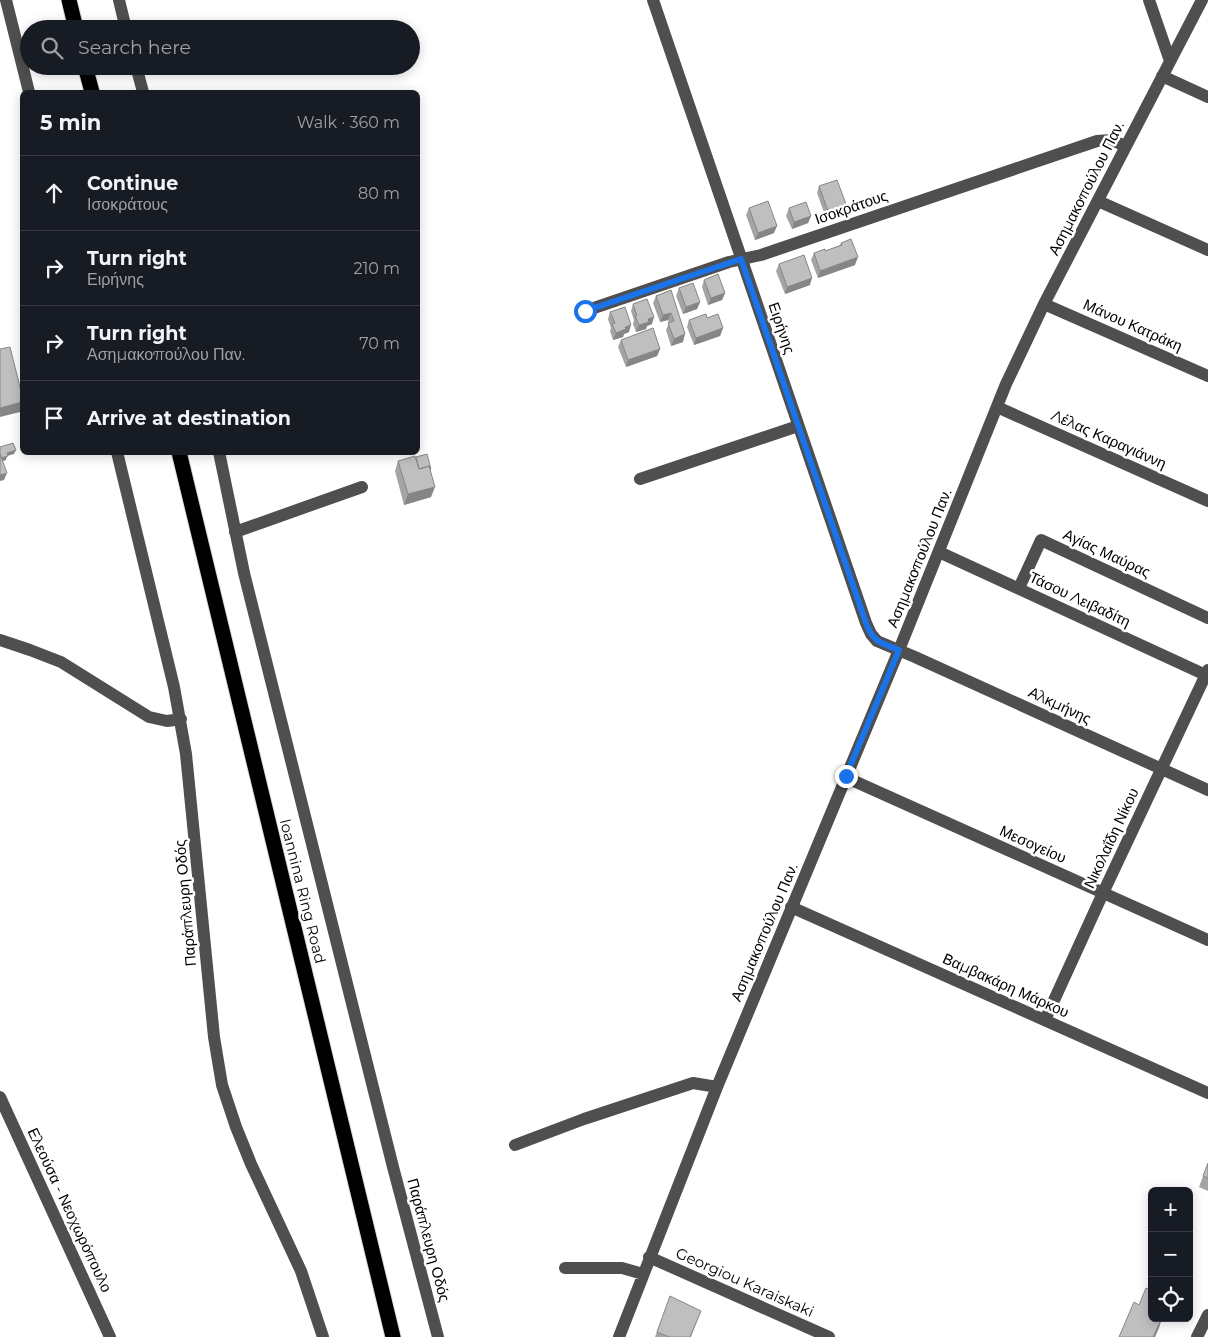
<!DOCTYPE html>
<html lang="en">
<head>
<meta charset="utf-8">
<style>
  :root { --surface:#171b24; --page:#242831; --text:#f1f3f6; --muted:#9ea1a6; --line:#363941 }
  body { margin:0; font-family:Montserrat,sans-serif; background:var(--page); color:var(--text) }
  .controls { position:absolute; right:15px; bottom:15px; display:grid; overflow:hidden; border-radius:8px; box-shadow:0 2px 12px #0003 }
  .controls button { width:45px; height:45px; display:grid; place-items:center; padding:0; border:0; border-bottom:1px solid var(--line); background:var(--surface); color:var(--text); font:25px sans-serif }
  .stop { position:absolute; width:15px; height:15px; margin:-11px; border:4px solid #1a73e8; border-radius:50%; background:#fff }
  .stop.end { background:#1a73e8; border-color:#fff; box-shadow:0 1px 5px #0008 }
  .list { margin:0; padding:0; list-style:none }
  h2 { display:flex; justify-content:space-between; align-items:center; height:65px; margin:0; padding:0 20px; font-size:21px }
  h2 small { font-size:16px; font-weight:400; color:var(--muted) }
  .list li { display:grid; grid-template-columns:32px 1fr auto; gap:15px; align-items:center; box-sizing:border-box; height:75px; padding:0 20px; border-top:1px solid var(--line) }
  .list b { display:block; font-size:19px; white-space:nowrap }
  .list p { margin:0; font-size:16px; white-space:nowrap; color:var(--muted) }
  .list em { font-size:16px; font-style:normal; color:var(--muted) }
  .icon { flex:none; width:28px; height:28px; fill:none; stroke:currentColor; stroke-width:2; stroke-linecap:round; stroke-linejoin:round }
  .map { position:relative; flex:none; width:1208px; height:1337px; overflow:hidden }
  .search { position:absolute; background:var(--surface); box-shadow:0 2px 12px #0003; left:20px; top:20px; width:400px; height:55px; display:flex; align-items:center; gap:12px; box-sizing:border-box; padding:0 18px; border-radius:28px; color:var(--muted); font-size:19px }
  .panel { position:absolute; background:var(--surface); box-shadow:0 2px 12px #0003; left:20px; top:90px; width:400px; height:365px; border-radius:8px }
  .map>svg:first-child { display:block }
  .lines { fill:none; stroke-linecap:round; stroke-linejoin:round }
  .highway-casing { stroke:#dbdbdb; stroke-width:17 }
  .minor { stroke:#4f4f4f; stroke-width:12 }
  .highway { stroke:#000; stroke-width:15 }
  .wall { fill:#a4a4a4 }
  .shaded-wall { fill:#868686 }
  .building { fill:#bfbfbf; stroke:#868686 }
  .route { stroke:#1a73e8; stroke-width:6 }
  .labels { text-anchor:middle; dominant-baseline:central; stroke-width:5; stroke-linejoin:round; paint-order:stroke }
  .street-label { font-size:15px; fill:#000; stroke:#fff }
</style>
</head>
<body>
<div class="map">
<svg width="1208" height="1337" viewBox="0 0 1208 1337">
  <rect width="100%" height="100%" fill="#fff"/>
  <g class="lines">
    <defs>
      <path id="highway" d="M69 0 76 29
        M85 66 92 92
        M179 452 393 1337"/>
    </defs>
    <use href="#highway" class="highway-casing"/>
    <path class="minor" d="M6 0 29 92
      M119 0 126 29
      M653 0 866 623 871 634 877 641 915 657 1208 790
      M1149 0 1170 61
      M136 66 143 92
      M1162 76 1208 97
      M1098 201 1208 250
      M1044 304 1208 376
      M585 311 729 262 761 255 1097 141 1111 140 1126 146
      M997 407 1208 501
      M117 452 174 687 186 754 214 1037 222 1085 236 1127 251 1164 301 1271 323 1337
      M219 452 244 573 393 1167 438 1337
      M640 479 798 426
      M235 532 362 487
      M939 552 1208 676
      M1019 588 1041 540 1208 618
      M0 640 30 650 61 662 149 717 167 721 181 719
      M845 777 1208 940
      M791 907 1208 1093
      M1045 1020 1103 893 1208 670
      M0 1097 110 1337
      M515 1145 584 1119 693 1083 717 1087
      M649 1257 829 1337
      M565 1268H622L643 1274
      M619 1337 717 1087 899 650 1006 384 1044 304 1202 0
      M1197 1337 1208 1315"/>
    <use href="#highway" class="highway"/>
  </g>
  <path class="wall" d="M819 186 846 204 843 212 826 218 817 193Z
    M749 208 774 233 755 240 746 215Z
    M789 208 811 216 808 223 792 229 786 216Z
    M841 243 855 265 818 278 811 260 814 253 825 251 840 245Z
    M779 264 810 285 785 294 776 271Z
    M704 280 725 293 722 300 708 305 702 287Z
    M679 288 700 302 697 309 683 314 676 296Z
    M671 290 683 342 671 346 666 330 669 323 668 320 660 322 653 303 656 296Z
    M633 304 652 324 647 326 646 329 636 332 633 324 634 320 631 311Z
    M610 312 629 332 624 334 623 337 613 340 610 331 611 328 608 319Z
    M707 318 723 328 720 336 694 345 687 327 689 320Z
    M621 340 660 349 657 356 626 367 618 347Z
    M398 461 431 470V497L404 505 395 471Z
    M1208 1163V1191L1199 1187Z
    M670 1296 697 1321 691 1337H655Z"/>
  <path class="shaded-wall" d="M846 204 843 212 826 218 828 211Z
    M811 216 808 223 792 229 794 222Z
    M777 226 774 233 755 240 758 233Z
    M858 257 855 265 818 278 820 271Z
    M812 278 810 285 785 294 787 287Z
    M725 293 722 300 708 305 711 298Z
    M700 302 697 309 683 314 686 307Z
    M671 313 668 320 660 322 663 315Z
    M654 317 652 324 647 326 646 329 636 332 639 325 648 319Z
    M631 325 629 332 624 334 623 337 613 340 616 333 625 327Z
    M723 328 720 336 694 345 696 338Z
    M685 334 683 342 671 346 674 339Z
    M660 349 657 356 626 367 628 360Z
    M22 402V406L20 412 0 417V408Z
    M16 450 14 454 7 456 6 460 0 462 1 458 7 453Z
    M7 473 4 480 0 481V475Z
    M435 487 431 497 404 505 408 494Z
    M1162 1318 1159 1328 1155 1337H1153Z"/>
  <path class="building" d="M837 180 846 204 828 211 819 186Z
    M768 201 777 226 758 233 749 208Z
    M806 202 811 216 794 222 789 208Z
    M851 239 858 257 820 271 814 253 825 249V251L842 245 841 243Z
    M804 255 812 278 787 287 779 264Z
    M718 274 725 293 711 298 704 280Z
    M693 283 700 302 686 307 679 288Z
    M671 290 685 334 674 339 668 323 674 321 671 313 663 315 656 296Z
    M647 299 654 317 648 319 649 322 639 325 635 316H637L633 304Z
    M625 307 631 325 625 327 626 329 616 333 612 324 615 323 610 312Z
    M706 314 707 318 718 314 723 328 696 338 689 320Z
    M653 328 660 349 628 360 621 340Z
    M10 347 22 395V402L0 408V349Z
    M13 443 16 450 7 453 8 456 1 458 0 454V447Z
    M0 454 7 473 0 475Z
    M427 454 431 469H430L429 466 419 469 416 457Z
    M415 456 419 469 429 466 435 487 408 494 398 461Z
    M1208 1163V1178L1203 1176Z
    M1146 1288 1152 1290V1318H1162L1153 1337H1119L1134 1302 1139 1305Z
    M670 1296 701 1311 690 1337H669L657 1332Z"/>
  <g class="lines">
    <path class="route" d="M585 311 741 259 866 623C873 642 881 643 899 650L846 776"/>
  </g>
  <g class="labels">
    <g class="street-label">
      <text transform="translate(1086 188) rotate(-63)">Ασημακοπούλου Παν.</text>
      <text transform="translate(851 207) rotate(-19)">Ισοκράτους</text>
      <text transform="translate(1133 325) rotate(24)">Μάνου Κατράκη</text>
      <text transform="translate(782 328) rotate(71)">Ειρήνης</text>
      <text transform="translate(1109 439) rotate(24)">Λέλας Καραγιάννη</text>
      <text transform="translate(1107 553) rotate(25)">Αγίας Μαύρας</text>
      <text transform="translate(919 558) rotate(-68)">Ασημακοπούλου Παν.</text>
      <text transform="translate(1080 599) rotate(25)">Τάσου Λειβαδίτη</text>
      <text transform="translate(1060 705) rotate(25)">Αλκμήνης</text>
      <text transform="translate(1111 838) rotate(-65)">Νικολαΐδη Νίκου</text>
      <text transform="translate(1033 844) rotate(24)">Μεσογείου</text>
      <text transform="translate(303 891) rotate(76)">Ioannina Ring Road</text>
      <text transform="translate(185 903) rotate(-95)">Παράπλευρη Οδός</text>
      <text transform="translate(764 932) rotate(-67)">Ασημακοπούλου Παν.</text>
      <text transform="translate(1006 985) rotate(24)">Βαμβακάρη Μάρκου</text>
      <text transform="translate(70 1210) rotate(65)">Ελεούσα - Νεοχωρόπουλο</text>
      <text transform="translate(429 1240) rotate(75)">Παράπλευρη Οδός</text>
      <text transform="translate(745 1282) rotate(24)">Georgiou Karaiskaki</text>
    </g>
  </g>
</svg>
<div class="controls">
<button>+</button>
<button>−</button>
<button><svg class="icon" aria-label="locate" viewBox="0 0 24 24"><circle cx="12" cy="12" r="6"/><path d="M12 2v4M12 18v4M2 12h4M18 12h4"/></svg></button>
</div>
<div class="stop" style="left:585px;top:311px"></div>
<div class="stop end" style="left:846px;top:776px"></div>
<div class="search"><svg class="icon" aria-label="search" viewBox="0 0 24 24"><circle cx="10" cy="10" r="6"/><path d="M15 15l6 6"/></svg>Search here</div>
<section class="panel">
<h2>5 min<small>Walk · 360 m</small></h2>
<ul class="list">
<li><svg class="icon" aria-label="ahead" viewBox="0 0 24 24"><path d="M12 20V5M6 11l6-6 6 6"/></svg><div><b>Continue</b><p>Ισοκράτους</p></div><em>80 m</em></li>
<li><svg class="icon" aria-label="right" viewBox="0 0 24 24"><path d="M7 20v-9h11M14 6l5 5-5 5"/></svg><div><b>Turn right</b><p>Ειρήνης</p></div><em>210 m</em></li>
<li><svg class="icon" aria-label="right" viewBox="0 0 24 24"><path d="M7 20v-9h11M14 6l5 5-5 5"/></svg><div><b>Turn right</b><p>Ασημακοπούλου Παν.</p></div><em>70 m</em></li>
<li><svg class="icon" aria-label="arrive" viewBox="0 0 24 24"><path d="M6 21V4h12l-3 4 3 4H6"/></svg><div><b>Arrive at destination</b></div></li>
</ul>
</section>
</div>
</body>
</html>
